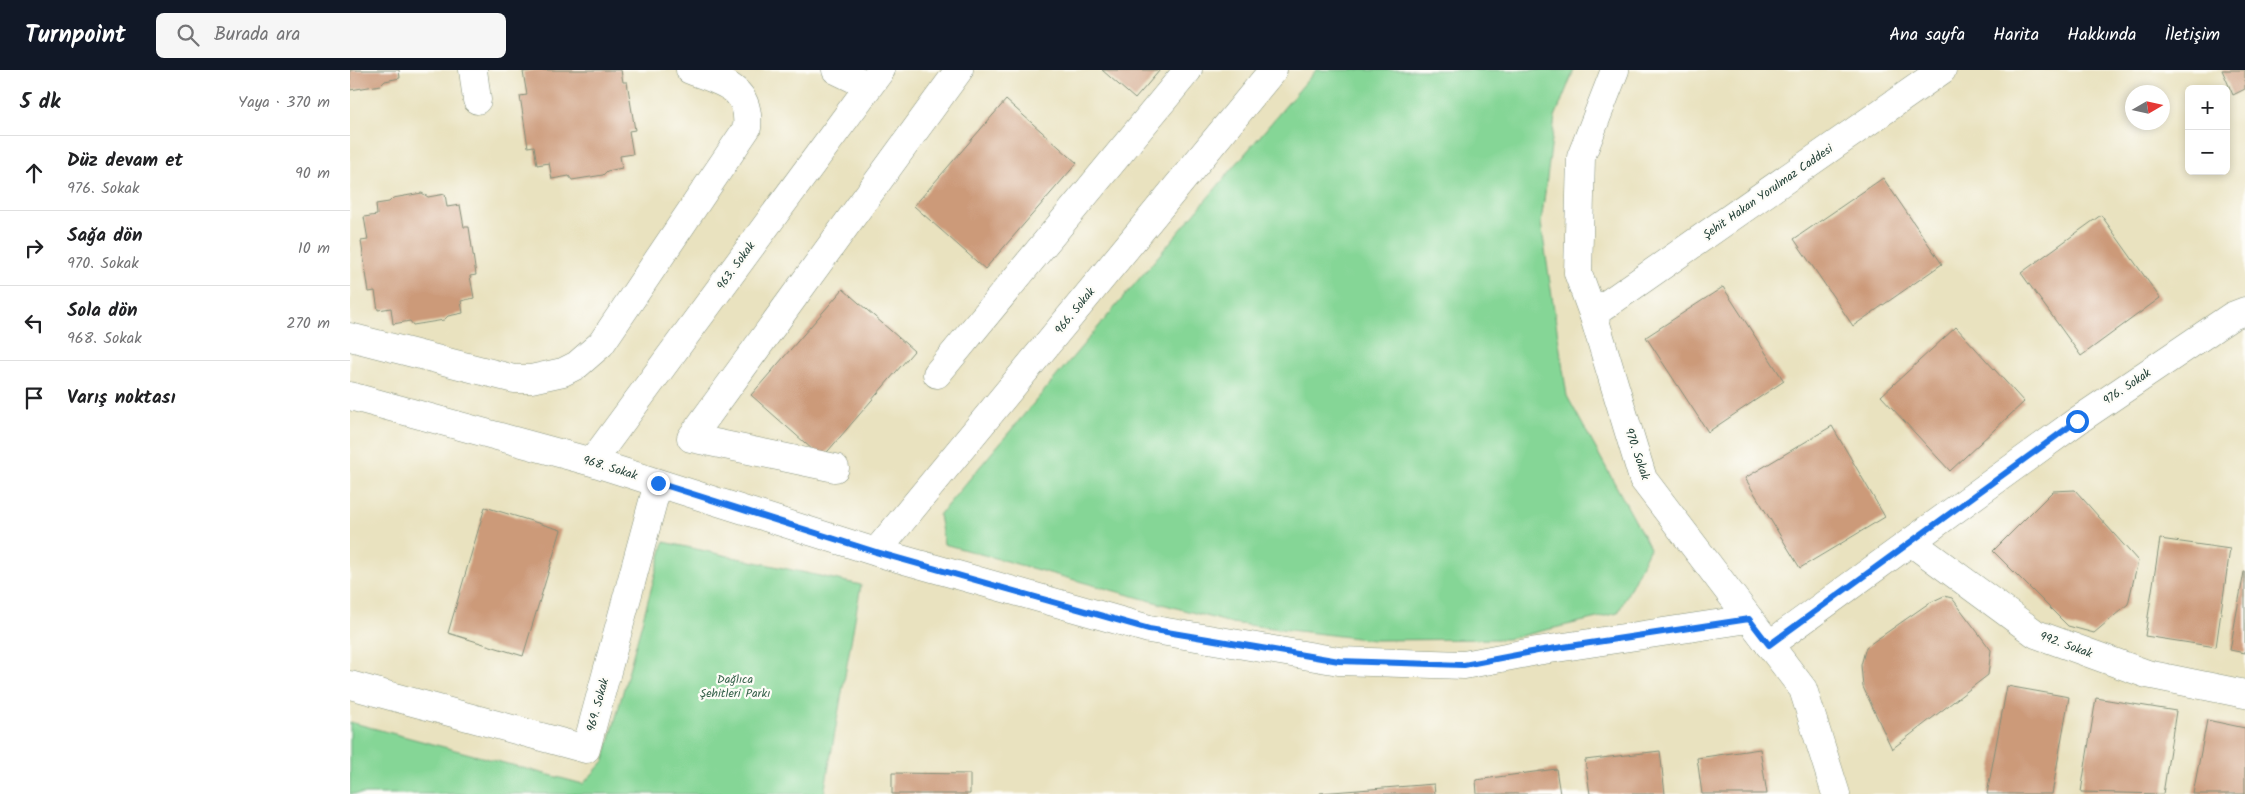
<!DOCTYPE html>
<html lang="tr">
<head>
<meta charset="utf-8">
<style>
  :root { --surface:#fff; --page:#f6f6f6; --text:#202124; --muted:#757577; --line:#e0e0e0; --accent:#111827 }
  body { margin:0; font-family:Kalam,sans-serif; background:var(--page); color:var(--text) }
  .controls { position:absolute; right:15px; top:15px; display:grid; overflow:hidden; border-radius:8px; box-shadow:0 2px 8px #0003 }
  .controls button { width:45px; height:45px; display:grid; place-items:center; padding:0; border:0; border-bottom:1px solid var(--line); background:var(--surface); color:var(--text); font:25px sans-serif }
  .compass { position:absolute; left:1775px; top:15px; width:45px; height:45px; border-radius:50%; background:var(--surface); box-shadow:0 2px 8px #0003; rotate:81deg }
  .stop { position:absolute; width:15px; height:15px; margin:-11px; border:4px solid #1a73e8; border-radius:50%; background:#fff }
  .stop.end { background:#1a73e8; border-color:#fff; box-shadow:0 1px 5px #0008 }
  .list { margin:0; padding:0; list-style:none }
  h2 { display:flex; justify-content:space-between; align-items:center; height:65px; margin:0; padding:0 20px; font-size:21px }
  h2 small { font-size:16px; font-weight:400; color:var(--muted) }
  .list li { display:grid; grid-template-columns:32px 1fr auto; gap:15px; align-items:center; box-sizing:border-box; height:75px; padding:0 20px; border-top:1px solid var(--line) }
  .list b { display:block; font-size:19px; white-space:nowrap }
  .list p { margin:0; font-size:16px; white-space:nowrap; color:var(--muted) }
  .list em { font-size:16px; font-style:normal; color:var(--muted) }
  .icon { flex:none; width:28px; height:28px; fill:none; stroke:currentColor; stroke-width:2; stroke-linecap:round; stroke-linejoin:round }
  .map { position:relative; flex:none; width:1895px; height:724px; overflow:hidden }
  header { display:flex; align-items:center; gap:30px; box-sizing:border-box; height:70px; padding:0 25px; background:var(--accent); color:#fff }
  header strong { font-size:24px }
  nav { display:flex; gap:28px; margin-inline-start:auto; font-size:18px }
  .search { width:350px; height:45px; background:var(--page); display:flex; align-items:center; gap:12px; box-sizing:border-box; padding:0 18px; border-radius:8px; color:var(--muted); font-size:19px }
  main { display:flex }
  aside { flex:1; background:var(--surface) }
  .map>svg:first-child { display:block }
  .green { fill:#85d696; stroke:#528a65 }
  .building { fill:#cc9a79 }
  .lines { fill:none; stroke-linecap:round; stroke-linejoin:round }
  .minor-casing { stroke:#84907a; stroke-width:29 }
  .major-casing { stroke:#84907a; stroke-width:29 }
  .minor { stroke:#fff; stroke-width:28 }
  .major { stroke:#fff; stroke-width:28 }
  .route { stroke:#1a73e8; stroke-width:6 }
  .labels { text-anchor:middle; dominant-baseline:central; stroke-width:4.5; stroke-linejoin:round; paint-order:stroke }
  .street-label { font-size:12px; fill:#1f3d34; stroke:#fdfcf7 }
  .park-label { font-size:12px; fill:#38634c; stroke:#fdfcf7 }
</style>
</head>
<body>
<header>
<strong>Turnpoint</strong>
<div class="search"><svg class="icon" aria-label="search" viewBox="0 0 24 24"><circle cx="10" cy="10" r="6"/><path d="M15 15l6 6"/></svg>Burada ara</div>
<nav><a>Ana sayfa</a><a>Harita</a><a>Hakkında</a><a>İletişim</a></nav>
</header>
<main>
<aside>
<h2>5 dk<small>Yaya · 370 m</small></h2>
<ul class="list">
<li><svg class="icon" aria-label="ahead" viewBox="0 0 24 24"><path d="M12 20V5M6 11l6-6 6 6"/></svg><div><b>Düz devam et</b><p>976. Sokak</p></div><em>90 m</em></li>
<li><svg class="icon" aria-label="right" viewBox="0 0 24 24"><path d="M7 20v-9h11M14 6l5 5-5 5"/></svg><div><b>Sağa dön</b><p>970. Sokak</p></div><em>10 m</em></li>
<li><svg class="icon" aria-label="left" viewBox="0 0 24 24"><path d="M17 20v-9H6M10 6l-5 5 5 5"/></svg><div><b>Sola dön</b><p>968. Sokak</p></div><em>270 m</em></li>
<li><svg class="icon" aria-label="arrive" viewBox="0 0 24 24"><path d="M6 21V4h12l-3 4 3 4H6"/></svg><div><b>Varış noktası</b></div></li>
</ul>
</aside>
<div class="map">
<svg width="1895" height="724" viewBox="0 0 1895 724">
  <rect width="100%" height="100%" fill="#fdfcf7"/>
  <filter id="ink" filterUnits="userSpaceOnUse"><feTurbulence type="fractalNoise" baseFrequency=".02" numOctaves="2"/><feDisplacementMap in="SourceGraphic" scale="10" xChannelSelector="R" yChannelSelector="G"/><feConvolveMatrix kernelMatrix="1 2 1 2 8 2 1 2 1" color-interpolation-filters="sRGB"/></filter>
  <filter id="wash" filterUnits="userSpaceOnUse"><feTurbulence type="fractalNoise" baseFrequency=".0096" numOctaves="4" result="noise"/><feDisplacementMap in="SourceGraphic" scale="20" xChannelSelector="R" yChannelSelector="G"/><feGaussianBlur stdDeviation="1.12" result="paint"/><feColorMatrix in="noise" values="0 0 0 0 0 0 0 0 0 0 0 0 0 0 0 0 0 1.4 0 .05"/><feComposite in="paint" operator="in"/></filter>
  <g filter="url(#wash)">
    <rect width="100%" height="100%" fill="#e9e2bf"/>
    <path class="green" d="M966 0H1224L1205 47 1191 153 1217 326 1300 478 1268 543 1158 569 1023 570 881 553 594 474 589 445Z
      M314 472 511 515 474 724H0V652L233 714 254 691Z"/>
    <g id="blocks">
      <path class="building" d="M0 0H49L50 8 35 11 31 15 0 20Z
        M186 0H271L273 12H277L285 60 279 61 283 84 270 86 272 98 257 101 253 105 222 110 219 106 202 109 199 93 187 95 184 76 178 77 170 26 177 25 173 2Z
        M752 0H810L785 29Z
        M1872 0H1895V19L1883 25Z
        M656 30 727 93 635 199 564 136Z
        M1533 108 1592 194 1503 256 1444 169Z
        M72 123 78 127 95 124 97 137 110 135 114 157H119L126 205 120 206 124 228 111 231 113 243 98 246 94 250 63 255 60 251 43 254 41 238 28 240 25 221 19 222 11 171 18 170 14 147 27 145 26 134 39 132 43 128Z
        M1751 145 1810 228 1731 286 1671 203Z
        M1373 217 1434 311 1358 362 1296 267Z
        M493 219 564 281 472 388 401 325Z
        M1606 257 1674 332 1600 401 1531 326Z
        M1482 356 1535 447 1450 498 1395 408Z
        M1725 420 1788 491 1778 534 1744 563 1718 556 1643 481 1703 421Z
        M135 437 211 460 173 586 98 563Z
        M1810 469 1880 479 1866 577 1795 566Z
        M1894 502H1895V583L1880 580Z
        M1594 526 1602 528 1641 580 1638 605 1542 679 1513 617 1511 595 1516 577 1579 533Z
        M1657 616 1719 627 1702 724H1637Z
        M1746 628 1826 641 1813 724 1731 722Z
        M1857 650 1895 658V724H1843Z
        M1410 679 1417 724H1352L1347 688Z
        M1310 681 1315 724H1240L1235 690Z
        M1206 699 1210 724H1127L1126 710Z
        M542 703 620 704V724H542Z
        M1084 714 1085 724H970V723Z"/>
    </g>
  </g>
  <g filter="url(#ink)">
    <use href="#blocks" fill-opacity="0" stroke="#84907a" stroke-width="1"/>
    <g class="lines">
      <defs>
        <path id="minor" d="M123 0 127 30
          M486 0 519 16
          M1265 0 1231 87 1228 203 1243 244 1592 0
          M0 267 164 309H181L213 302 227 295 251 274 397 58C401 17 372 12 340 0
          M587 304 838 0
          M0 326 242 392 526 482 799 559 989 591 1114 595 1187 581 1399 549
          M242 392 531 0
          M485 398 341 368 609 0
          M1561 472 1686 564 1797 604 1895 624
          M526 482 923 0
          M1419 575 1727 351 1882 246 1895 241
          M0 615 236 679 308 413"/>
        <path id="major" d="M1243 244 1293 409 1453 619 1486 724"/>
      </defs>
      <use href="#minor" class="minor-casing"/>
      <use href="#major" class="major-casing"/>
      <use href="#minor" class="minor"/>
      <use href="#major" class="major"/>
    </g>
  </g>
  <g class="lines" filter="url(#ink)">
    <path class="route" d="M308 413 526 482 799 559 989 591 1114 595 1187 581 1399 549 1419 575 1727 351"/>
  </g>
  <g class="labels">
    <g class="street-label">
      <text transform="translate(1418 122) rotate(-35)">Şehit Hakan Yorulmaz Caddesi</text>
      <text transform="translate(386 196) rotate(-54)">963. Sokak</text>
      <text transform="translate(725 241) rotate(-51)">966. Sokak</text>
      <text transform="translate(1777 317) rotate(-34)">976. Sokak</text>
      <text transform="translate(1287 384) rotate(71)">970. Sokak</text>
      <text transform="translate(260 398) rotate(17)">968. Sokak</text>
      <text transform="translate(1716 575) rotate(20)">992. Sokak</text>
      <text transform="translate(248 635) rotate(-75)">969. Sokak</text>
    </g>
    <g class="park-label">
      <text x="385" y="609">Dağlıca<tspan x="385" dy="14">Şehitleri Parkı</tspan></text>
    </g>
  </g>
</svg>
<div class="controls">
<button>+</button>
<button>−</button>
</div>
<svg class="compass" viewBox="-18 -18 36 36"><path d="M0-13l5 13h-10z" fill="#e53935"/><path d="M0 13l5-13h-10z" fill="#757577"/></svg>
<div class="stop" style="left:1727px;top:351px"></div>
<div class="stop end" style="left:308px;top:413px"></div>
</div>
</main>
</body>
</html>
